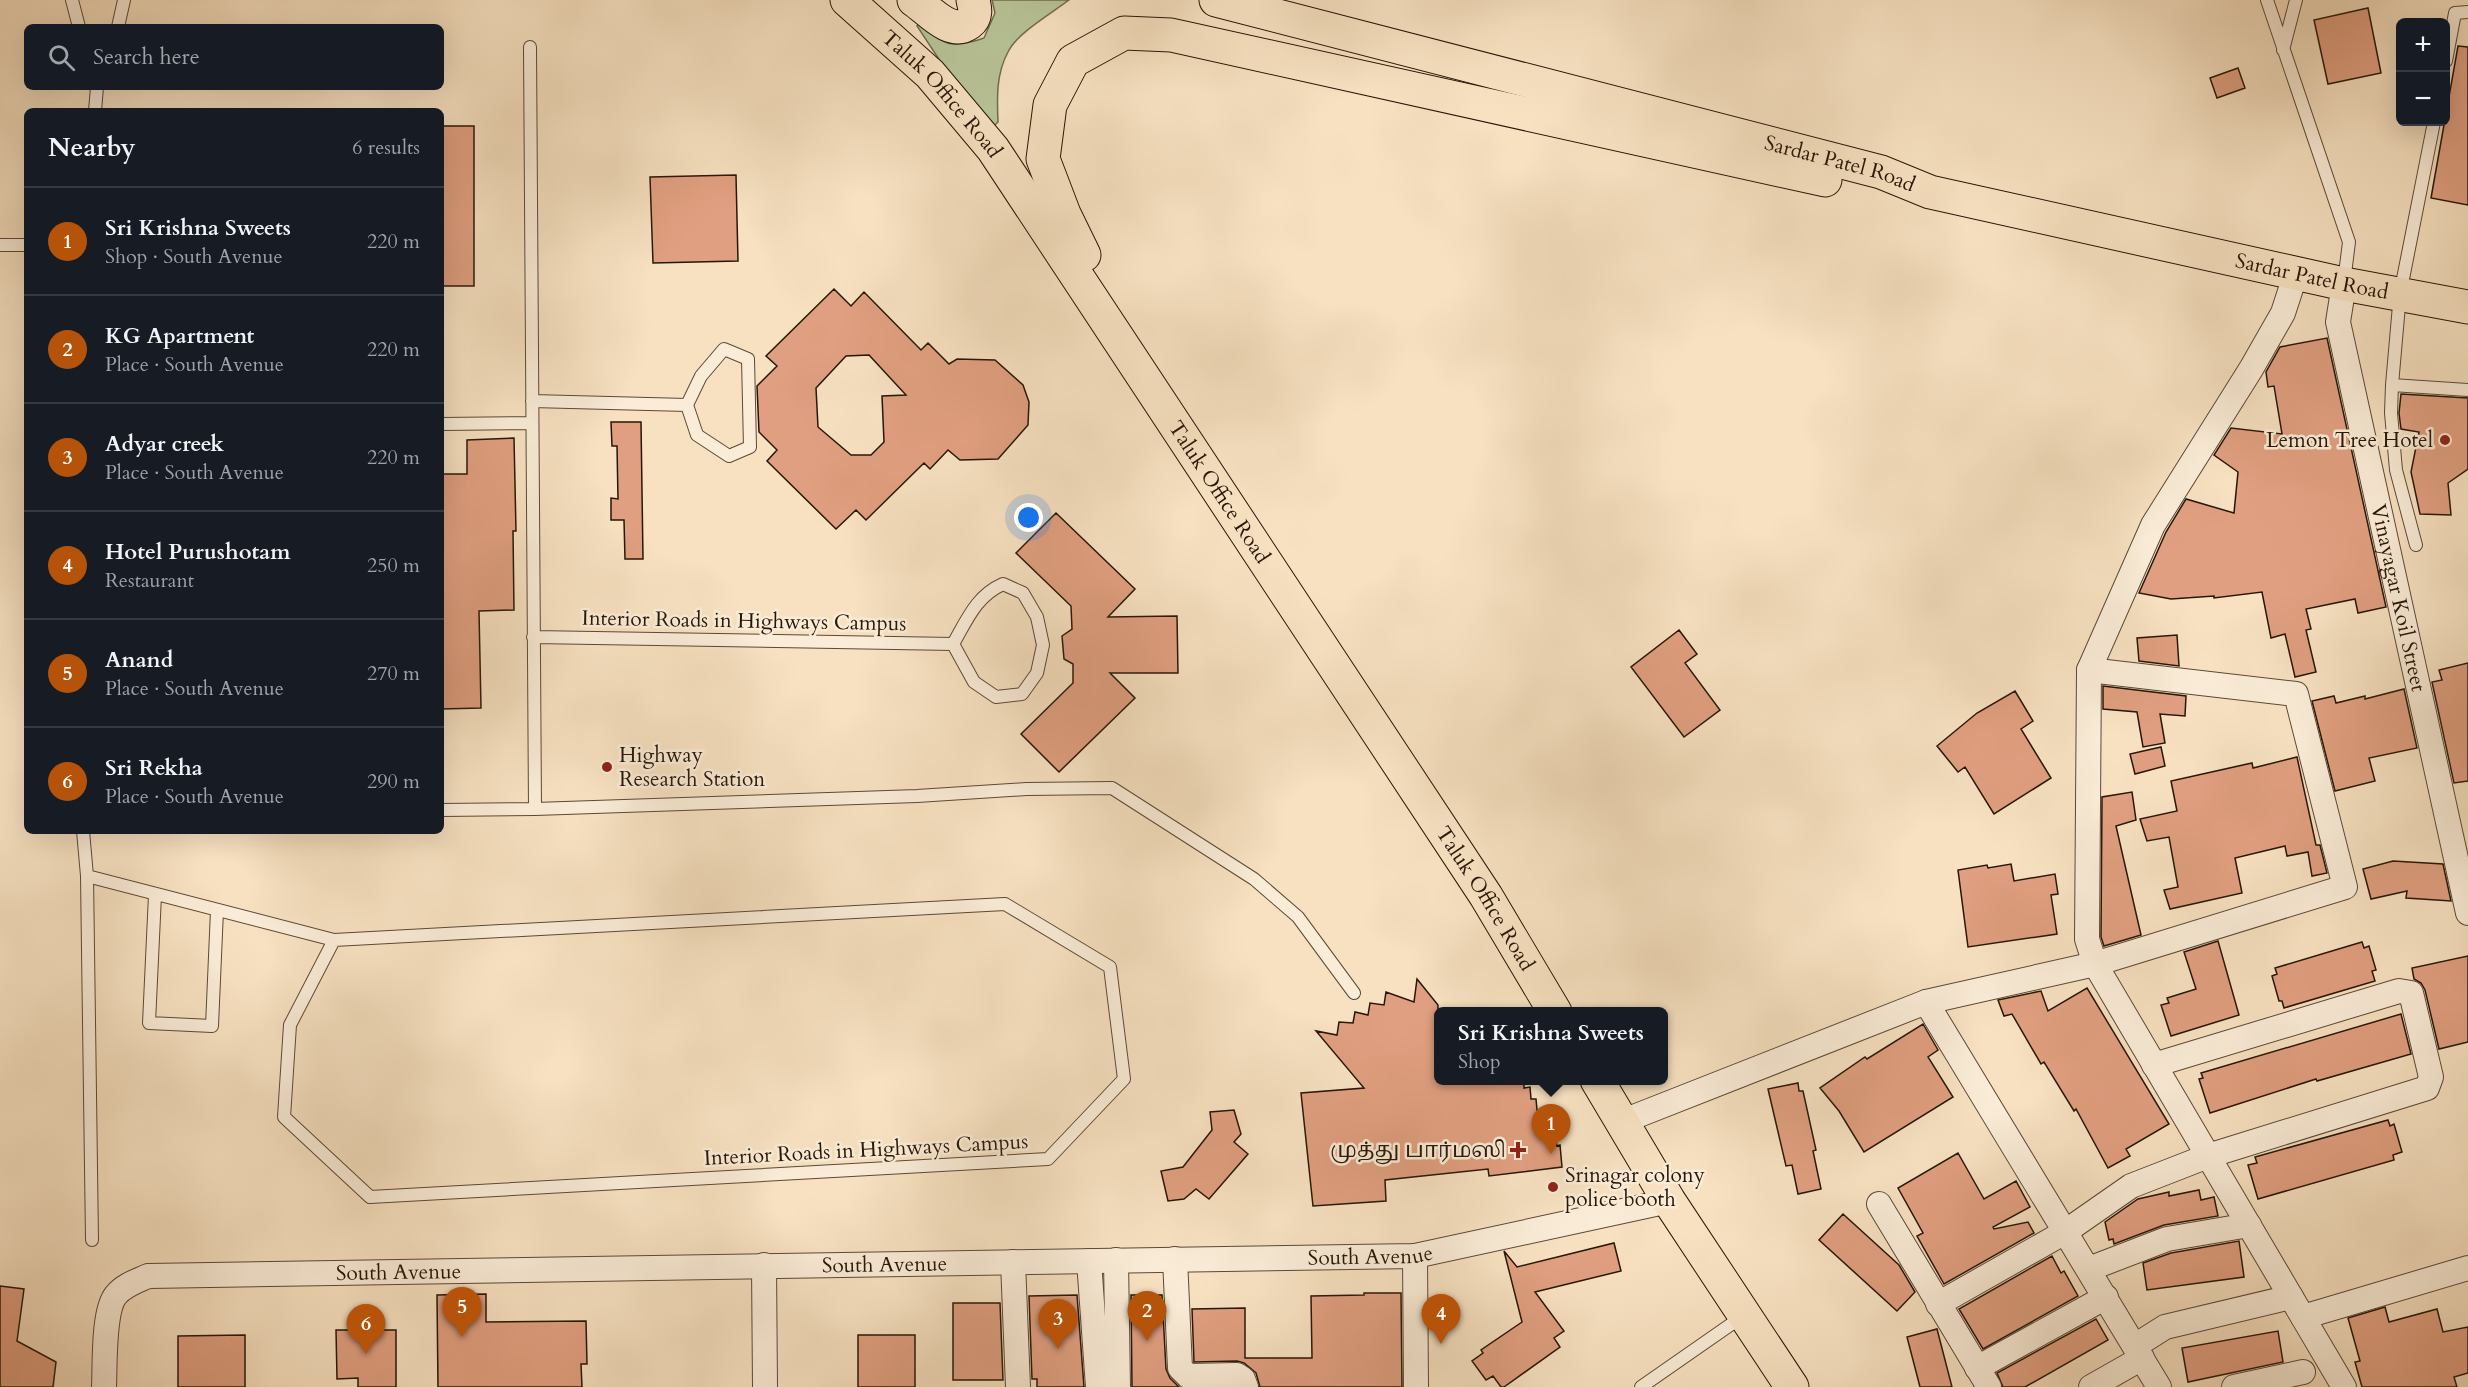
<!DOCTYPE html>
<html lang="en">
<head>
<meta charset="utf-8">
<style>
  :root { --surface:#171b24; --page:#242831; --text:#f1f3f6; --muted:#9ea1a6; --line:#363941; --accent:#b45309 }
  body { margin:0; font-family:Cardo,"Noto Serif Tamil",serif; background:var(--page); color:var(--text) }
  .controls { position:absolute; right:18px; top:18px; display:grid; overflow:hidden; border-radius:9px; box-shadow:0 6px 24px #0002 }
  .controls button { width:54px; height:54px; display:grid; place-items:center; padding:0; border:0; border-bottom:2px solid var(--line); background:var(--surface); color:var(--text); font:30px sans-serif }
  .you { position:absolute; left:1029px; top:518px; width:21px; height:21px; margin:-15px; border:4px solid #fff; border-radius:50%; background:#1a73e8; box-shadow:0 0 0 9px #1a73e833 }
  .badge { display:grid; place-items:center; width:39px; height:39px; border-radius:50%; background:var(--accent); color:#fff; font-size:20px; font-weight:700 }
  .pin { position:absolute; translate:-50% -50px; filter:drop-shadow(0 2px 3px #0008) }
  .pin::after { content:''; position:absolute; top:32px; width:21px; height:18px; background:inherit; clip-path:polygon(0 0,100% 0,50% 100%) }
  .popup { position:absolute; left:1434px; top:1007px; width:234px; height:78px; box-sizing:border-box; display:grid; place-content:center; border-radius:9px; background:var(--surface); filter:drop-shadow(0 2px 4px #0005); font-size:20px; white-space:nowrap; color:var(--muted) }
  .popup b { font-size:22px; color:var(--text) }
  .popup::after { content:''; position:absolute; left:50%; top:100%; margin-left:-12px; border:12px solid transparent; border-top-color:var(--surface) }
  .list { margin:0; padding:0; list-style:none }
  h2 { display:flex; justify-content:space-between; align-items:center; height:78px; margin:0; padding:0 24px; font-size:26px }
  h2 small { font-size:20px; font-weight:400; color:var(--muted) }
  .list li { display:grid; grid-template-columns:39px 1fr auto; gap:18px; align-items:center; box-sizing:border-box; height:108px; padding:0 24px; border-top:2px solid var(--line) }
  .list b { display:block; font-size:22px; white-space:nowrap }
  .list p { margin:0; font-size:20px; white-space:nowrap; color:var(--muted) }
  .list em { font-size:20px; font-style:normal; color:var(--muted) }
  .icon { flex:none; width:33px; height:33px; fill:none; stroke:currentColor; stroke-width:2; stroke-linecap:round; stroke-linejoin:round }
  .map { position:relative; flex:none; width:2468px; height:1387px; overflow:hidden }
  .search { position:absolute; background:var(--surface); box-shadow:0 6px 24px #0002; left:24px; top:24px; width:420px; height:66px; display:flex; align-items:center; gap:15px; box-sizing:border-box; padding:0 21px; border-radius:9px; color:var(--muted); font-size:22px }
  .panel { position:absolute; background:var(--surface); box-shadow:0 6px 24px #0002; left:24px; top:108px; width:420px; height:726px; border-radius:9px }
  .map>svg:first-child { display:block }
  .green { fill:#b8c497; stroke:#706d4f; stroke-width:1.5 }
  .building { fill:#e09f80; stroke:#271607; stroke-width:1.5; fill-rule:evenodd }
  .lines { fill:none; stroke-linecap:round; stroke-linejoin:round }
  .service-casing { stroke:#5b4936; stroke-width:14 }
  .minor-casing { stroke:#5b4936; stroke-width:26 }
  .primary-casing { stroke:#271607; stroke-width:35 }
  .service { stroke:#faecd7; stroke-width:12 }
  .minor { stroke:#faecd7; stroke-width:24 }
  .primary { stroke:#f7e1c1; stroke-width:33 }
  .poi-dot { fill:#8f2418; stroke:#faecd7; stroke-width:2 }
  .labels { text-anchor:middle; dominant-baseline:central; stroke-width:5; stroke-linejoin:round; paint-order:stroke }
  .street-label { font-size:21px; fill:#271607; stroke:#faecd7 }
  .poi-label { font-size:21px; fill:#271607; stroke:#faecd7; text-anchor:end }
</style>
</head>
<body>
<div class="map">
<svg width="2468" height="1387" viewBox="0 0 2468 1387">
  <rect width="100%" height="100%" fill="#f7e1c1"/>
  <filter id="stains"><feTurbulence type="fractalNoise" baseFrequency=".00333" numOctaves="4"/><feColorMatrix values="0 0 0 0 .2 0 0 0 0 .09 0 0 0 0 .02 0 0 0 .5 -.17"/></filter>
  <radialGradient id="worn" r=".72"><stop offset=".6" stop-color="#630" stop-opacity="0"/><stop offset="1" stop-color="#630" stop-opacity=".3"/></radialGradient>
  <path class="green" d="M992 0H1069C1052 13 1017 33 1008 52 996 74 997 98 998 122L993 127 981 123 917 26 922 22C944 48 953 48 984 38L995 13Z"/>
  <path class="building" d="M2368 8 2381 73 2328 84 2314 20Z
    M2458 46 2468 47V205L2431 198Z
    M2238 68 2245 88 2217 98 2210 78Z
    M441 126H474V286H441Z
    M736 175 738 261 653 263 650 177Z
    M834 289 851 306 864 292 921 350 928 343 949 364 957 359 995 360 1023 385 1029 402 1028 425 998 459 960 460 948 450 930 469 924 463 866 520 856 510 836 529 767 461 777 450 759 432 757 386 777 366 766 356ZM869 355 906 395 882 396 884 442 871 455H851L818 427 816 388 846 356Z
    M2327 338 2386 607 2358 613 2355 599 2306 609 2311 629 2306 630 2316 672 2295 677 2285 634 2271 638 2262 592 2214 598V596L2171 599 2139 593 2166 532 2186 499 2234 513 2238 472 2214 455 2231 428 2282 434 2274 386 2268 387 2266 372 2280 347Z
    M2401 394 2468 398V469L2448 483 2451 515 2420 514 2411 472 2419 432 2401 429 2399 413Z
    M611 422H641L643 559H625L624 520H611V498L618 499 617 446H612Z
    M514 438 516 531H513L514 610 479 611 481 708 441 709V474H467V440Z
    M1056 513 1135 589 1108 617 1177 616 1178 673H1110L1135 698 1059 772 1021 734 1073 683V664L1064 659 1062 636 1072 629 1071 606 1016 553Z
    M1679 630 1697 654 1685 663 1720 710 1684 737 1631 667Z
    M2177 635 2179 666 2139 661 2137 638Z
    M2468 663V781L2454 783 2432 682 2442 680 2439 670Z
    M2103 686 2186 696 2185 716 2160 714 2165 743 2143 747 2137 712 2103 709Z
    M2404 689 2417 748 2369 758 2375 781 2335 791 2312 701 2334 696 2336 703 2365 696V699Z
    M2015 691 2033 721 2021 729 2051 778 1994 814 1965 767 1958 772 1937 746 1977 713Z
    M2161 747 2165 766 2135 774 2130 754Z
    M2297 757 2316 845H2320L2327 873 2312 876 2308 852 2287 856 2285 846 2235 858 2242 893 2170 909 2164 890 2178 887 2169 837 2147 841 2140 819 2177 811 2171 781 2252 763 2253 768Z
    M2132 792 2136 820 2116 826 2141 935 2104 946 2101 937 2102 797Z
    M2393 861 2443 864 2451 901 2406 898 2407 891 2371 899 2363 869Z
    M2011 864 2014 881 2055 874 2058 894 2051 895 2057 934 1968 947 1958 870 1987 865 1988 868Z
    M2218 941 2239 1015 2171 1036 2161 1005 2169 1003 2167 998 2196 989 2184 952Z
    M2362 942 2364 948 2369 946 2376 970 2372 971 2375 981 2284 1008 2282 1001H2279L2272 976 2277 974 2275 968Z
    M2468 956V1042L2439 1049 2425 990 2421 983 2414 979 2412 968Z
    M1417 979 1438 1005V1080H1524V1088L1530 1087 1531 1099H1536L1537 1110H1543L1545 1125 1549 1124 1550 1135 1555 1134 1557 1146 1560 1145 1562 1167 1489 1176 1488 1169 1385 1180 1386 1201 1313 1206 1301 1093 1364 1088 1316 1031 1337 1035 1339 1022 1353 1023 1355 1012 1368 1015 1370 1003 1384 1005 1386 992 1414 1002Z
    M2087 988 2169 1124 2126 1149 2130 1156 2108 1168 2076 1109 2074 1111 2044 1062 2041 1064 2012 1014 2004 1016 1998 1000 2041 991 2048 1011Z
    M2401 1014 2411 1054 2317 1081 2316 1079 2210 1113 2199 1079 2203 1078 2201 1073Z
    M1923 1024 1938 1050 1928 1057 1953 1097 1864 1152 1839 1111 1820 1088 1865 1057 1867 1059Z
    M1798 1083 1799 1091H1803L1816 1150 1813 1151 1821 1189 1798 1194 1792 1165 1786 1166 1768 1089Z
    M1234 1110 1241 1134 1234 1142 1248 1154 1209 1199 1196 1189 1184 1199 1168 1201 1161 1171 1183 1167 1212 1130 1210 1112Z
    M2388 1120 2390 1126 2394 1124 2402 1152 2393 1155 2394 1160 2258 1199 2248 1165 2257 1163 2255 1157Z
    M1958 1153 1984 1199 2016 1181 2030 1207 1993 1227 1994 1229 2028 1222 2034 1233 1944 1284 1917 1236 1923 1233 1898 1188Z
    M2199 1190 2201 1200 2214 1197 2218 1216 2164 1225 2114 1244 2113 1239 2109 1240 2105 1222 2138 1199 2169 1192V1196Z
    M1843 1214 1899 1265 1915 1292 1897 1311 1819 1240Z
    M2239 1241 2244 1277 2147 1290 2143 1263 2171 1253Z
    M1614 1243 1621 1271 1535 1292 1564 1331 1554 1338 1560 1347 1504 1387H1501L1493 1376 1486 1380 1472 1361 1483 1353 1481 1350 1522 1322 1504 1251 1517 1267Z
    M2052 1256 2061 1273 2064 1271 2078 1296 1983 1349 1959 1309Z
    M0 1286 24 1289 17 1341 56 1362 53 1387H0Z
    M1364 1293H1401L1402 1387H1260L1256 1373 1244 1363 1237 1361 1194 1362 1192 1309 1245 1308V1358H1312L1311 1296 1364 1295Z
    M486 1294V1322L586 1321 587 1364H581L582 1387H438L437 1295Z
    M1077 1295 1084 1387H1037V1379H1032L1029 1296Z
    M1131 1295H1162L1166 1369 1170 1378 1179 1387H1132Z
    M953 1303H1000L1003 1380H953Z
    M2385 1307 2389 1322 2437 1309 2443 1332 2468 1327V1373L2454 1377 2457 1387H2362L2355 1362 2360 1361 2348 1318Z
    M2096 1319 2108 1340 2025 1387H2003L1997 1373Z
    M1937 1329 1952 1387H1920L1907 1337Z
    M336 1330H396V1387H358V1378L337 1379Z
    M2278 1331 2283 1362 2188 1382 2182 1348Z
    M245 1335V1387H178V1336Z
    M858 1335H915V1387H858Z"/>
  <g class="lines">
    <defs>
      <path id="service" d="M72 0 79 27
        M2267 0 2349 242 2344 282
        M118 27 124 0
        M2283 50 2296 0
        M2446 61 2455 13 2468 12
        M95 111 97 87
        M0 245H27
        M724 349 748 359 750 447 729 456 697 435 687 405 701 376Z
        M2392 385 2468 390
        M532 401 687 405
        M441 424 532 423
        M2416 545 2396 470 2391 413 2392 385 2400 294 2434 122
        M1003 584 1023 593 1037 617 1043 645 1037 673 1022 694 996 697 974 682 953 644C967 620 976 596 1003 584Z
        M533 637 953 644
        M535 809 917 796 1026 789 1112 788 1254 879 1298 917 1354 993
        M441 810 535 809 530 47
        M83 831 87 876 334 940 1005 904 1110 967 1124 1079 1048 1159 370 1197 284 1117 290 1025 334 940
        M87 876 92 1240
        M155 895 149 1023 212 1026 217 910
        M1641 1387 1743 1316"/>
      <g id="minor">
        <path d="M2296 273 2283 313 2251 369 2153 525 2089 670 2087 939 2095 964 2344 1387"/>
        <path id="s1" d="M2344 284 2338 322 2468 913"/>
        <path d="M1926 1002 2159 1387"/>
        <path d="M1621 1122 1926 1002 2095 964 2345 887 2296 694 2089 670"/>
        <path d="M1879 1204 1989 1387"/>
        <path d="M1415 1256 1416 1387"/>
        <path d="M1175 1259 1180 1368 1188 1376 1237 1375 1243 1379 1246 1387"/>
        <path d="M1116 1260 1118 1387"/>
        <path d="M1089 1261 1098 1387"/>
        <path d="M1013 1262 1018 1387"/>
        <path d="M764 1265 765 1387"/>
        <path d="M2089 1269 2167 1239 2249 1225"/>
        <path d="M1938 1304 2065 1232 2131 1186 2208 1156 2427 1088 2431 1077 2411 993 2399 991 2154 1065"/>
        <path d="M2303 1317 2468 1268"/>
        <path d="M2135 1346 2165 1327 2291 1297"/>
        <path d="M1977 1368 2106 1297"/>
        <path id="s2" d="M104 1387C105 1365 103 1310 116 1295 124 1285 137 1281 148 1276L1415 1256 1669 1201"/>
        <path d="M2091 1387 2142 1358"/>
        <path d="M2234 1387 2303 1372"/>
      </g>
      <g id="primary">
        <path id="s3" d="M847 0 930 74 993 149 1486 896 1555 1012"/>
        <path d="M914 0C928 9 950 37 969 23 977 17 975 8 973 0"/>
        <path id="s4" d="M1216 0 1881 172 1930 192 2344 284 2468 307"/>
        <path d="M1084 255 1064 214 1043 159 1050 105 1073 61 1124 33 1171 35 1825 180"/>
        <path d="M1597 1080 1669 1201 1792 1387"/>
      </g>
    </defs>
    <use href="#service" class="service-casing"/>
    <use href="#minor" class="minor-casing"/>
    <use href="#primary" class="primary-casing"/>
    <use href="#service" class="service"/>
    <use href="#minor" class="minor"/>
    <use href="#primary" class="primary"/>
  </g>
  <g class="poi-dot">
    <circle cx="2445" cy="440" r="6"/>
    <circle cx="607" cy="767" r="6"/>
    <path d="M1515 1141h6v6h6v6h-6v6h-6v-6h-6v-6h6z"/>
    <circle cx="1553" cy="1187" r="6"/>
  </g>
  <g class="labels">
    <g class="street-label">
      <text stroke="none"><textPath href="#s3" startOffset="134">Taluk Office Road</textPath></text>
      <text stroke="none"><textPath href="#s4" startOffset="645">Sardar Patel Road</textPath></text>
      <text stroke="none"><textPath href="#s4" startOffset="1131">Sardar Patel Road</textPath></text>
      <text stroke="none"><textPath href="#s3" startOffset="620">Taluk Office Road</textPath></text>
      <text stroke="none"><textPath href="#s1" startOffset="321">Vinayagar Koil Street</textPath></text>
      <text transform="translate(744 621) rotate(1)">Interior Roads in Highways Campus</text>
      <text stroke="none"><textPath href="#s3" startOffset="1106">Taluk Office Road</textPath></text>
      <text transform="translate(866 1150) rotate(-3)">Interior Roads in Highways Campus</text>
      <text stroke="none"><textPath href="#s2" startOffset="1354">South Avenue</textPath></text>
      <text stroke="none"><textPath href="#s2" startOffset="868">South Avenue</textPath></text>
      <text stroke="none"><textPath href="#s2" startOffset="382">South Avenue</textPath></text>
    </g>
    <g class="poi-label">
      <text x="2433" y="440">Lemon Tree Hotel</text>
      <text x="619" y="755" text-anchor="start">Highway<tspan x="619" dy="24">Research Station</tspan></text>
      <text x="1506" y="1150">முத்து பார்மஸி</text>
      <text x="1565" y="1175" text-anchor="start">Srinagar colony<tspan x="1565" dy="24">police booth</tspan></text>
    </g>
  </g>
  <rect width="100%" height="100%" filter="url(#stains)"/>
  <rect width="100%" height="100%" fill="url(#worn)"/>
</svg>
<div class="controls">
<button>+</button>
<button>−</button>
</div>
<div class="you"></div>
<div class="pin badge" style="left:1551px;top:1154px">1</div>
<div class="popup"><b>Sri Krishna Sweets</b>Shop</div>
<div class="pin badge" style="left:1147px;top:1341px">2</div>
<div class="pin badge" style="left:1058px;top:1349px">3</div>
<div class="pin badge" style="left:1441px;top:1344px">4</div>
<div class="pin badge" style="left:462px;top:1337px">5</div>
<div class="pin badge" style="left:366px;top:1354px">6</div>
<div class="search"><svg class="icon" aria-label="search" viewBox="0 0 24 24"><circle cx="10" cy="10" r="6"/><path d="M15 15l6 6"/></svg>Search here</div>
<section class="panel">
<h2>Nearby<small>6 results</small></h2>
<ul class="list">
<li><span class="badge">1</span><div><b>Sri Krishna Sweets</b><p>Shop · South Avenue</p></div><em>220 m</em></li>
<li><span class="badge">2</span><div><b>KG Apartment</b><p>Place · South Avenue</p></div><em>220 m</em></li>
<li><span class="badge">3</span><div><b>Adyar creek</b><p>Place · South Avenue</p></div><em>220 m</em></li>
<li><span class="badge">4</span><div><b>Hotel Purushotam</b><p>Restaurant</p></div><em>250 m</em></li>
<li><span class="badge">5</span><div><b>Anand</b><p>Place · South Avenue</p></div><em>270 m</em></li>
<li><span class="badge">6</span><div><b>Sri Rekha</b><p>Place · South Avenue</p></div><em>290 m</em></li>
</ul>
</section>
</div>
</body>
</html>
